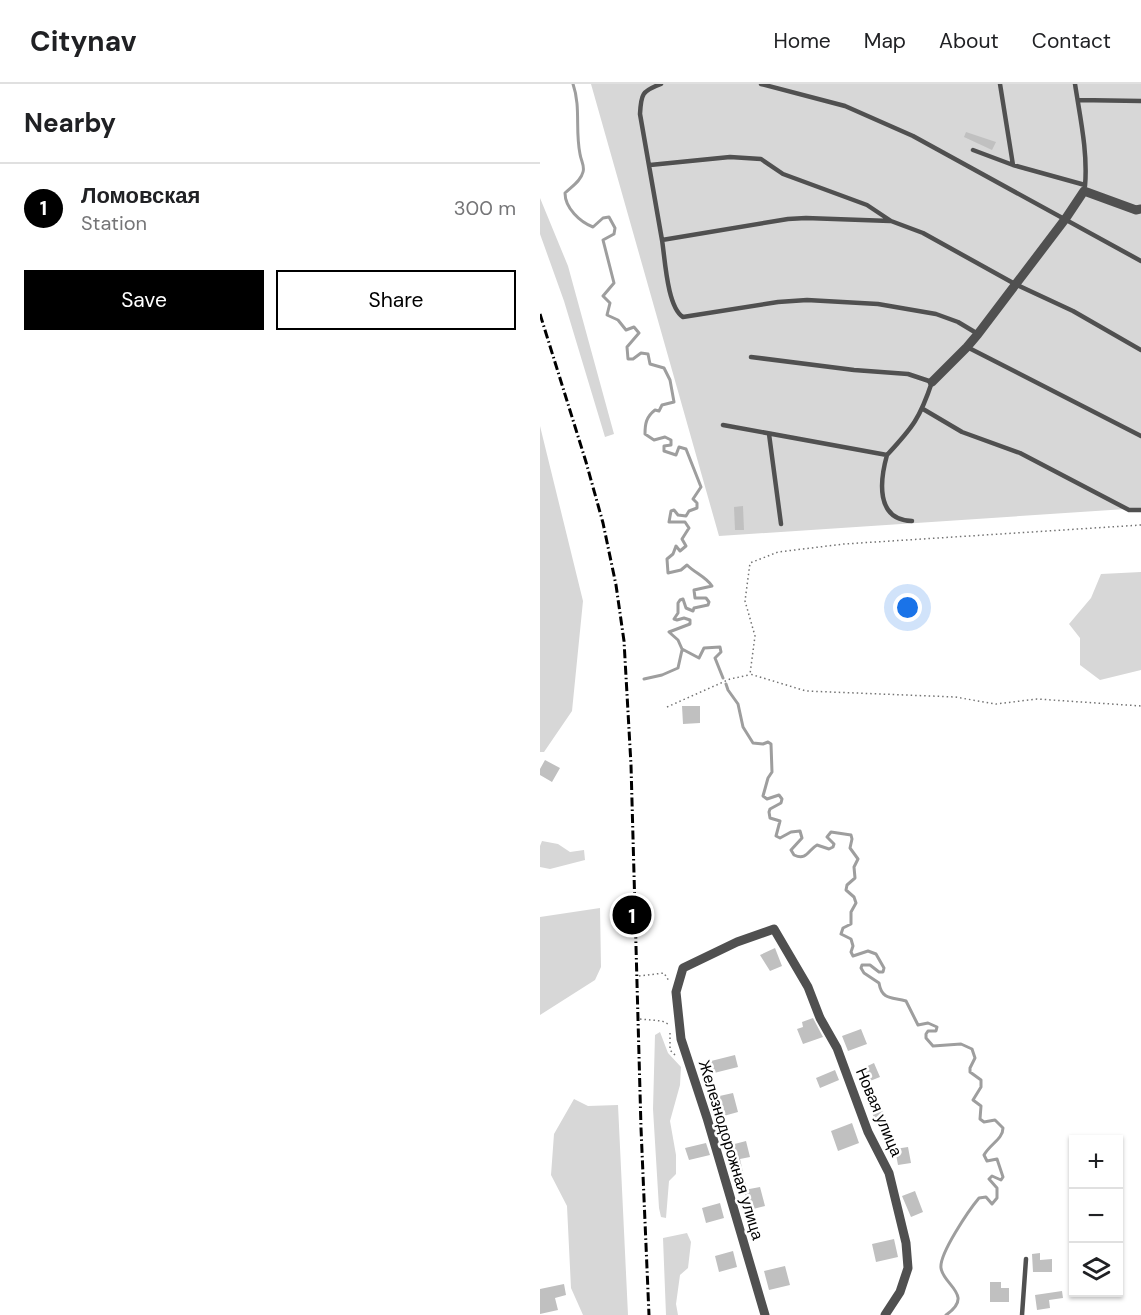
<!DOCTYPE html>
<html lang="en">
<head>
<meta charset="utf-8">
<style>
  :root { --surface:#fff; --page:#f6f6f6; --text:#202124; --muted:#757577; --line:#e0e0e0; --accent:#000 }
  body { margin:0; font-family:"DM Sans",sans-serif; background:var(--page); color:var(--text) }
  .controls { position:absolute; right:18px; bottom:18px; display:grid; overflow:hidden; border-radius:0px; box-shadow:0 2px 4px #0004 }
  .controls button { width:54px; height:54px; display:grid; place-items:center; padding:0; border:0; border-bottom:2px solid var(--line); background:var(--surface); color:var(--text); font:30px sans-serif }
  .you { position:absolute; left:368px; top:524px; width:21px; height:21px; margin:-15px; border:4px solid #fff; border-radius:50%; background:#1a73e8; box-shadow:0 0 0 9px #1a73e833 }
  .badge { display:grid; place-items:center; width:39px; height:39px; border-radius:50%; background:var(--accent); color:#fff; font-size:20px; font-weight:700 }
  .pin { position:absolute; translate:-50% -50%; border:3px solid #fff; box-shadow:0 2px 6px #0006 }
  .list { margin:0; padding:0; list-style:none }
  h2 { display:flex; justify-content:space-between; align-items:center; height:78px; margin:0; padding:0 24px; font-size:26px }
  h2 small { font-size:20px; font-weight:400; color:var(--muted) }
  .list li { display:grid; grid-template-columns:39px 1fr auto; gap:18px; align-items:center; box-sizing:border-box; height:90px; padding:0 24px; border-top:2px solid var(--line) }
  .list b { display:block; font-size:22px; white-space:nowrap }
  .list p { margin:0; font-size:20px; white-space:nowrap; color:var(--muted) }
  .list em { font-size:20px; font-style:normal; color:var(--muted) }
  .actions { display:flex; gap:12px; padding:18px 24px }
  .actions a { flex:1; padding:14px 0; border:2px solid var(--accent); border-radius:0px; text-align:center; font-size:21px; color:var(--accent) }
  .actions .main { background:var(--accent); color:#fff }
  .icon { flex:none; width:33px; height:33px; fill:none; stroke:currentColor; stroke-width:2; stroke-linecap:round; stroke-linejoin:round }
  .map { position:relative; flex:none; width:601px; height:1231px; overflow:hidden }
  header { display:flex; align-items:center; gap:36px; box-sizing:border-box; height:84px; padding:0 30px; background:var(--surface); border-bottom:2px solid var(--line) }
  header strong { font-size:28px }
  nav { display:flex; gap:33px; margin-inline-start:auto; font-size:21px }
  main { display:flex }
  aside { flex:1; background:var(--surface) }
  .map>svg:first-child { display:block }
  .green { fill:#d7d7d7 }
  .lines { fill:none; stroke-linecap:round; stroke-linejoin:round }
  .stream { stroke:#9e9e9e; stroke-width:3 }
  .building { fill:#c0c0c0 }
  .path { stroke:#727272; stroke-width:1.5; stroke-dasharray:1.5 3; stroke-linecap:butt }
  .lane { stroke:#505050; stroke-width:4.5 }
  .street { stroke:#505050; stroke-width:9 }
  .rail { stroke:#000; stroke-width:3; stroke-dasharray:9 3 1.5 3; stroke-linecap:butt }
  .labels { text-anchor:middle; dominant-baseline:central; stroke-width:5; stroke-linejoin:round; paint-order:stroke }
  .street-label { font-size:16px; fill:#000; stroke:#fff }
</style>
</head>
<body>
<header>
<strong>Citynav</strong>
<nav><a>Home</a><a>Map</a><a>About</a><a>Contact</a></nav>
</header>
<main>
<aside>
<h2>Nearby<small></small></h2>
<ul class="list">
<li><span class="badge">1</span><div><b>Ломовская</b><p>Station</p></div><em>300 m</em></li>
</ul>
<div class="actions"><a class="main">Save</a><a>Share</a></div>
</aside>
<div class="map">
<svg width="601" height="1231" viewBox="0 0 601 1231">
  <rect width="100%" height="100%" fill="#fff"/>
  <path class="green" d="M51 0H601V424L179 452Z
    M0 114 28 182 74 350 65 353 24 217 0 150Z
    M0 342 43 517 32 627 4 668H0Z
    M601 488V586L560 596 540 581V554L529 540 551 514 561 490Z
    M2 757 18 760 30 768 44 766 45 776 10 785 0 783V762Z
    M60 824 61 883 55 896 0 931V833Z
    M120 948 128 969 141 983 140 1001 130 1037 136 1071V1090L129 1097 126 1134 121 1133 119 1124 113 1025 115 951Z
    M34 1015 48 1022 78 1021 88 1231H43L31 1204 27 1122 11 1091 14 1050Z
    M147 1149 151 1158 148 1184 140 1191 136 1220 138 1231H126L123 1154Z"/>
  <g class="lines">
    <path class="stream" d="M33 0C41 23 35 46 40 70 41 77 45 82 43 88 41 97 31 103 25 109 25 124 40 138 53 143L63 134 69 133 75 144 74 150 63 156 74 199 63 212 70 219 67 231 78 236 86 246 94 243 99 249 87 263 88 275H93L101 269 108 270 110 280 124 284 130 296 134 318 122 321 119 327 115 326C106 333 105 340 105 350L114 356 125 353 131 356V361L124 362V367L136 371 139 363 146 365 161 403 153 415 157 419V424L149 427 146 432 138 431 134 426 131 427 129 438H145L149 444 142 455 146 462 140 467 136 462 133 470 127 475 128 489 141 486 147 481C155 489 166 493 172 502L154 506 155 514H166L169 518 168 521 154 524 153 527 146 524 143 515 140 516 138 519V529L134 535 137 536 144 534 150 536V540L129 548 138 556 142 565 159 574 164 564 180 563 181 568 175 574 183 594
      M104 595 122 591 138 584 142 566
      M186 600 188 606 198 620 203 643 213 659 223 660 228 658 231 660 232 688 228 694 223 712 227 715 239 711 242 715 241 719 230 725 229 728 230 734 240 737 236 752 240 754 251 748 260 747 262 754 251 766 254 771C267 777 268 766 277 761L289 765 293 763 294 760 287 753 291 748 311 751 312 755 310 764 318 775 314 783 315 794 307 801 306 806 314 813 316 819 311 828V840L303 844 301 850 311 855 313 862 311 868 313 872 328 867 336 870 344 884 343 888H339L330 881H322L321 884 324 889 339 899C342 917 353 913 366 917L378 941 388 939 397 943 396 947H388L386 950V954L393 962 421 960 432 965 435 974 430 984V988L441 996V1003L433 1016 441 1022 440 1035 444 1038 455 1036 463 1044C463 1055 450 1060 444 1071L447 1077 457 1075 463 1093 461 1096 452 1092 449 1095 457 1104V1114L452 1120 446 1113 439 1114C429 1126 399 1170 401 1184 403 1201 435 1211 406 1231"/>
  </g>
  <path class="building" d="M426 48 456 58 452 66 424 53Z
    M203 422 204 446H195L194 423Z
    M142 622H160V639L143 640Z
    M5 676 20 684 12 698 0 691V685Z
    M235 864 242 882 230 887 220 871Z
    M273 934 283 953 263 960 257 945 263 943 262 938Z
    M321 945 327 960 308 967 302 952Z
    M195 971 198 983 170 990 167 978Z
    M334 979 340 993 325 999 319 986Z
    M295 986 299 996 280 1004 276 994Z
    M193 1009 198 1028 180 1033 175 1013Z
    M341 1022 347 1038 337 1042 331 1026Z
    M312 1039 319 1059 298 1067 291 1047Z
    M206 1057 210 1073 200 1075 206 1101 198 1103 187 1062Z
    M166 1059 170 1071 149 1076 145 1064Z
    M368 1063 371 1079 358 1081 355 1065Z
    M220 1103 225 1122 209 1126 204 1106Z
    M375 1107 383 1128 371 1133 362 1112Z
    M180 1119 184 1134 166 1139 162 1124Z
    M354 1155 358 1173 336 1178 332 1160Z
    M193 1167 197 1183 179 1188 175 1172Z
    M500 1169V1176L512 1175V1188H493L492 1170Z
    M245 1182 250 1201 229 1206 224 1187Z
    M450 1198H461V1204H469V1218H450Z
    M24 1200 26 1211 15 1214 18 1226 0 1230V1205Z
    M522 1207 523 1214 509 1216 510 1224 497 1226 495 1211Z"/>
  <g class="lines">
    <path class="path" d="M601 441 304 460 238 468 210 479 205 517 215 552 210 590 266 607 415 613 456 620 497 615 601 622
      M127 623 190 595 209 591
      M99 892 124 889 129 897
      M100 935 122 937 130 941
      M130 949V966L136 972"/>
    <path class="lane" d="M121 0C102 7 101 10 100 30L122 156 248 135 266 134 350 137
      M221 0 305 22 373 52 601 177
      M460 0 473 81
      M535 0C540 33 548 68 545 102
      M538 16 601 17
      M433 66 473 81 545 101
      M110 81 190 73 221 75 243 90 327 121 351 137 383 149 475 200 533 227 601 266
      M122 156C125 174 127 223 143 233L238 218 267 216 338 220 396 230 418 238 438 250
      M427 263 601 352
      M383 325 422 348 480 369 589 426H601
      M183 341 347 371C373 343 380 334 392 298L368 290 314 286 211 273
      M229 350 241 440
      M347 371C340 396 335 436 372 437
      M482 1231 486 1175"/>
    <path class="street" d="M392 298 427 263 438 250 526 134 544 107 596 126 601 125
      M225 1231 167 1034 141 955 136 908 143 884 197 858 234 845 268 903 280 934 297 964 328 1048 349 1089 366 1159 368 1184 360 1208 345 1231"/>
    <path class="rail" d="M0 230 46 378 63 439 76 501 84 557 91 681 101 1044 109 1231"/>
  </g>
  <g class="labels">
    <g class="street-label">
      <text transform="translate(339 1028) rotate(67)">Новая улица</text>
      <text transform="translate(191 1066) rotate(73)">Железнодорожная улица</text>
    </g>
  </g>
</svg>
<div class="controls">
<button>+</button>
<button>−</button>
<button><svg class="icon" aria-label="layers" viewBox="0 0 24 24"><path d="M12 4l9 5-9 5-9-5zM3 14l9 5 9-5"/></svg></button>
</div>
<div class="you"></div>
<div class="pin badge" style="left:92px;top:831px">1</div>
</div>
</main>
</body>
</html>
